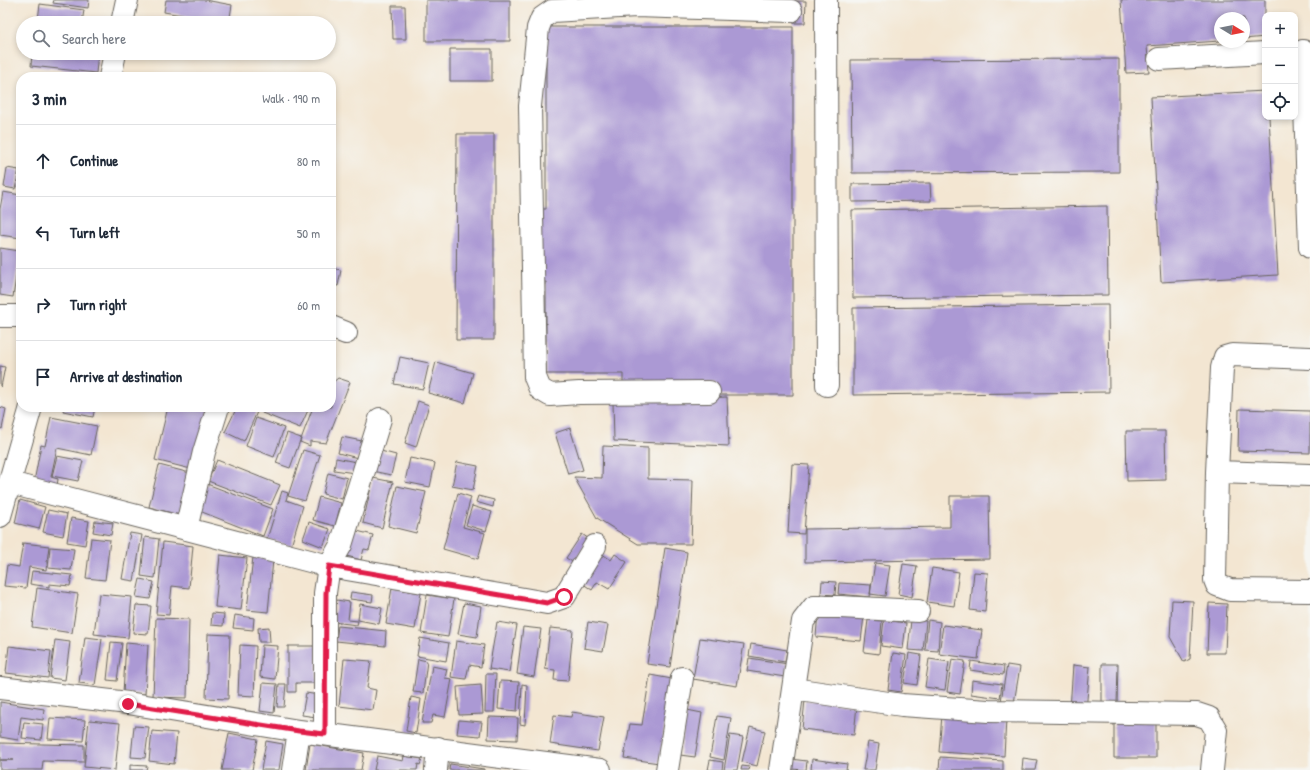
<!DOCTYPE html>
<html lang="en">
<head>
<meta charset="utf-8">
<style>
  :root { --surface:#fff; --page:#f2f2f3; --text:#1f2937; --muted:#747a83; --line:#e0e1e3 }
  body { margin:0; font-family:"Patrick Hand",sans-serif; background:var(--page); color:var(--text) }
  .controls { position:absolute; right:12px; top:12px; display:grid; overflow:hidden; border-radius:8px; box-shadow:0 2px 6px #0003 }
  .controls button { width:36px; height:36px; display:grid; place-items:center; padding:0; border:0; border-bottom:1px solid var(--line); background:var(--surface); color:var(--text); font:20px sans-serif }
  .compass { position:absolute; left:1214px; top:12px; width:36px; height:36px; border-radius:50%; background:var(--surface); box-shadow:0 2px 6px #0003; rotate:100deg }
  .stop { position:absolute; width:12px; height:12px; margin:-9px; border:3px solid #e11d48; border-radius:50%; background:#fff }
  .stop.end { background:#e11d48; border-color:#fff; box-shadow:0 1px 4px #0008 }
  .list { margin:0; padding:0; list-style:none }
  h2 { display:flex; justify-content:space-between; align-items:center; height:52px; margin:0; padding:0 16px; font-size:17px }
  h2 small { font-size:13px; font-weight:400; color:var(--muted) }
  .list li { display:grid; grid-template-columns:26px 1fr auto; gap:12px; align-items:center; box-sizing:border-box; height:72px; padding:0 16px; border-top:1px solid var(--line) }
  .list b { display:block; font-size:15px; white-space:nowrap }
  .list em { font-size:13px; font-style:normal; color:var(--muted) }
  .icon { flex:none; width:22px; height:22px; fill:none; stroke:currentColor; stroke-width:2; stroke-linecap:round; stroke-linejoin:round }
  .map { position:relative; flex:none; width:1310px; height:770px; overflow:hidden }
  .search { position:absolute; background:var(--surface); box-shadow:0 2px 6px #0003; left:16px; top:16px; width:320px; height:44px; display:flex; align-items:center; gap:10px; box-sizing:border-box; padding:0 14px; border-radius:22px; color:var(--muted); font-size:15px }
  .panel { position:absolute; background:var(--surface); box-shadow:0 2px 6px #0003; left:16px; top:72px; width:320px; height:340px; border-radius:16px }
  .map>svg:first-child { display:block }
  .building { fill:#ab99d4 }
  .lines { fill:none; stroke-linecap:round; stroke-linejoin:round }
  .minor-casing { stroke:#67635c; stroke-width:24 }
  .major-casing { stroke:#67635c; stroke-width:24 }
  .minor { stroke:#fff; stroke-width:22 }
  .major { stroke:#fff; stroke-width:22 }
  .route { stroke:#e11d48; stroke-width:5 }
</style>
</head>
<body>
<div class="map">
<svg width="1310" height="770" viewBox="0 0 1310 770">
  <rect width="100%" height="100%" fill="#f6f6f2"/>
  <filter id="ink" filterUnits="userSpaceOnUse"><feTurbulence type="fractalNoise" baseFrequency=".025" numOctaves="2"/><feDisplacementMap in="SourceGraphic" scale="8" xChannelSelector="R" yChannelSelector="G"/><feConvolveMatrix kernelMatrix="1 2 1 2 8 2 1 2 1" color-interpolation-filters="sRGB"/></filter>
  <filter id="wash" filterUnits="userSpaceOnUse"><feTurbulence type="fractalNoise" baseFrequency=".012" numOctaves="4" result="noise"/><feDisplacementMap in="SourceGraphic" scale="16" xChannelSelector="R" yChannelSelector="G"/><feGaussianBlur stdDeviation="0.9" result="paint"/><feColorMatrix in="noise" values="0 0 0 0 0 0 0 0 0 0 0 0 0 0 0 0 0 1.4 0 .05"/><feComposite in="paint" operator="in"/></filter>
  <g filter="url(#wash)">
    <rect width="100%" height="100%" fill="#f3e6d2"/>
    <g id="blocks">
      <path class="building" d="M54 0H89L88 8 53 3Z
        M166 0H205L232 5 229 23 164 12Z
        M426 0H510V41H426Z
        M1121 0H1265V37L1244 39V18H1220V41L1147 46 1149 72 1126 73Z
        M793 1H806L805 23H793Z
        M40 4 84 10 82 23H56L38 20Z
        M392 6H405L406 39H393Z
        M546 27H793V395H717L716 383H623V374H546V282H539V209H546Z
        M450 49H492V81H450Z
        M32 53H98L96 73 31 66Z
        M1119 59V172L852 173 851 60Z
        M1265 91V117H1269L1278 275 1161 282 1151 97Z
        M457 134H494V340H456Z
        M7 168 19 170 15 189 4 187Z
        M20 177H21V189L18 188Z
        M930 183 931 201 852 202V184Z
        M3 192 21 195V238L0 235V209Z
        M1107 206 1108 295 853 298 852 210Z
        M0 248 20 251 13 297 0 295Z
        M331 268 341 270 338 286 331 285Z
        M331 289H334L333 298H331Z
        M1108 305 1109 392 853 395V308Z
        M400 357 429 363 423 389 394 384Z
        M436 362 473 373 465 403 428 393Z
        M0 366 5 367 1 387 0 386Z
        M338 378 350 382 326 443 310 441V446L300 442 313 407H331V384Z
        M727 397 729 446 614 441 613 402Z
        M418 401 429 405 416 447 405 443Z
        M0 407 6 409 2 429 0 428Z
        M64 407H95L93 417 63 411Z
        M168 407H210L195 470 155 460Z
        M237 407H247L257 412 244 441 225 432Z
        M264 407H306L309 408 300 428 262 413Z
        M1239 409 1310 411V453L1238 451Z
        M51 417 97 426 91 455 57 448 51 477 58 479 57 486 34 482 41 445 45 446Z
        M256 418 284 428 274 457 246 446Z
        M570 428 583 470 568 474 555 433Z
        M1126 431H1165L1166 480 1127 481Z
        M287 433 301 438 290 468 276 463Z
        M342 437 362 441 358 458 338 453Z
        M603 446 648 448V479L693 480 691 544H638L597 518 574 477 602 478Z
        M303 450 320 455 305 501 288 496Z
        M377 450 396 455 391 475 372 471Z
        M57 456 83 461 78 481 52 476Z
        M336 458 356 462 355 473 334 470Z
        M410 458 435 463 430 487 405 482Z
        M217 460 280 485 271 505 208 481Z
        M457 462 478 466 473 490 452 486Z
        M792 464 809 465 804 534 788 533Z
        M159 465 190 473 180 515 149 507Z
        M328 473 347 478 342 499 323 494Z
        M373 478 393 482 382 528 363 523Z
        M207 484 273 509 263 536 197 510Z
        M397 486 426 492 416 533 388 526Z
        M282 491 288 493 286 500 303 506 291 546 267 539Z
        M458 493 471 497 463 527 485 533 478 559 443 549Z
        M478 496 494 500 493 507 476 502Z
        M950 496H989L990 559 805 562V529L950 527Z
        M319 497 341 503 335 526 313 520Z
        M20 500 45 507 39 529 15 523Z
        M472 506 492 512 486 531 466 525Z
        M48 510 67 514 63 536 43 532Z
        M71 518 89 521 85 545 67 542Z
        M95 521 113 523 111 535 93 532Z
        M309 522 330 529 323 547 303 539Z
        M353 530 373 535 369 550 364 549 361 560 347 556Z
        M130 533 142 535 134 581 122 579Z
        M582 534 589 539 574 563 566 558Z
        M145 537 159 539 155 578 141 576Z
        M91 538 110 540 105 580 86 578Z
        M163 542 193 546 189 588 172 586 169 615 156 614Z
        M23 543 49 546 46 570 29 567 26 588 4 586 7 565 19 567Z
        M50 547 74 549 71 570 48 568Z
        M665 548 687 552 670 667 647 664Z
        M598 551 611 560 615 554 627 562 609 589 597 582 592 590 579 581Z
        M220 555 247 558 241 610 215 607Z
        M253 557 273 560 268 612 247 610Z
        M875 563 890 565 885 596 870 594Z
        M903 564 917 566 912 597 898 594Z
        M932 568 959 572 954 606 927 602Z
        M32 571 72 575 70 586 49 584V587L30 584Z
        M974 572 988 573 985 612 970 610Z
        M140 579 154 582 150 599 136 597Z
        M822 581 836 582 835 595 821 594Z
        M839 583 871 585 870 597 838 594Z
        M37 588 78 594 72 633 32 627Z
        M392 588 421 593 415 629 386 624Z
        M351 592 373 595 372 602 350 599Z
        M99 594 132 597 128 638 94 634Z
        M427 595 454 599 448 637 421 633Z
        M336 600 350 602 348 620 358 621 357 625 333 622Z
        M1172 600 1193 601 1190 659 1184 662 1170 637Z
        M464 603 481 606 477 637 458 634Z
        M1209 603 1227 604 1225 653H1207Z
        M360 604 382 608 379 624 358 620Z
        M136 605 151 606 148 634 133 633Z
        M818 612 864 616 861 641 816 637Z
        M212 613 224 614 223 626 211 625Z
        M235 615 254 618 253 630 233 628Z
        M156 618 189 619 187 698 153 697Z
        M868 620 882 621 879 654 864 652Z
        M884 620 906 623 903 649 881 646Z
        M911 620 926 621 923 651 908 650Z
        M928 620 940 622 938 651 925 650Z
        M497 622 517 625 509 672 489 669Z
        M588 622 608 625 603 651 584 648Z
        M943 625 982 630 978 659 939 654Z
        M338 626 386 631 385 646 336 641Z
        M269 627 270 642H259L258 628Z
        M523 627 541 629 534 677 517 674Z
        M550 628 573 630 568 681 554 680 555 670 545 669Z
        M208 634 230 635 228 699 206 698Z
        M85 637 102 639 95 685 79 683Z
        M420 638 449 643 446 661 417 656Z
        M700 638 744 644 737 686 693 679Z
        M55 640 70 642 65 680 50 678Z
        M456 641 484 645 481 667 469 665 466 679 451 677Z
        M111 642 122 643 117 681 107 680Z
        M126 643 148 645 145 694 123 693Z
        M751 644 787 650 785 662 749 656Z
        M240 645 256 646 254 696 238 695Z
        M262 645 278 646 275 679 260 677Z
        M9 646 51 651 48 678 6 673Z
        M288 646H317V683H296V692H288Z
        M893 653 906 655 901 692 888 690Z
        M909 653 921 655 917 685 904 683Z
        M749 658 788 664 785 677 747 671Z
        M344 659 371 661 367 688 376 690 373 710 339 706Z
        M418 659 427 661 423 693 413 692Z
        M929 659 949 662 945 690 925 687Z
        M952 659 965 661 960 694 947 692Z
        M971 661 1004 666 1003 675 970 670Z
        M1102 664H1118L1117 705H1102Z
        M1007 665 1020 667 1014 703 1001 701Z
        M1073 665 1090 667 1086 710 1070 709Z
        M432 666 447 669 445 678 452 679 445 717 433 715 431 723H422Z
        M486 674H496L494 712H485Z
        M650 675 672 679 659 763 624 758 630 724 642 725Z
        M972 680 1002 684 1000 698 971 694Z
        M500 681 519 682 517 711 498 709Z
        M263 683 277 684 274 713 260 711Z
        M279 684H286L284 707H277Z
        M522 684 527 685 525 725 520 724Z
        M481 685 483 714 459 715 457 687Z
        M306 693 319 695 316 717 302 715Z
        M411 697 421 699 416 733 406 731Z
        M805 700 857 705 854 735 802 729Z
        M0 702 44 709 43 720 21 717 18 740 0 737Z
        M687 710 702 713 695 757 680 755Z
        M572 712 604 717 598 751 550 744 554 715 571 717Z
        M942 715 1006 719 1004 756 939 752Z
        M717 716 731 718 724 760 710 757Z
        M489 717 518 718 517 740 488 739Z
        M50 718 85 720 83 741 48 739Z
        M89 720 120 723 115 770 84 767Z
        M459 720 482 722 480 736 457 734Z
        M1114 721H1156V758H1114Z
        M24 722 43 724 41 740 22 738Z
        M134 726 149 727 145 758 131 757Z
        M750 727 765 731 757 766 742 762Z
        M152 731 177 733 174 764 149 761Z
        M229 733 258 739 252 770H222Z
        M730 735 743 737 737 770H724Z
        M266 741 283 744 279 770H261Z
        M868 742 879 744 875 770H863Z
        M0 743 84 745V762L43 761 42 770H0V760H14H0Z
        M310 744 364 753 361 770H306Z
        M377 756 403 761 404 756 422 759 420 765 418 764 417 770H374Z
        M940 757 1003 761V770H939Z
        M1023 758 1037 760 1035 770H1022Z
        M790 759 807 761 806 770 789 769Z
        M812 759 847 764 846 770H811Z
        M710 760 723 762 722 770H708Z
        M450 764 484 769V770H449Z
        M130 765 147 766 146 770H130Z
        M742 766 750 767 749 770H741Z"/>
    </g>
  </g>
  <g filter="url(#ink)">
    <use href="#blocks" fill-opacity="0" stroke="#67635c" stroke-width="1"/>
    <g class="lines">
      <defs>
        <path id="minor" d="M636 0V6L552 11 542 18 538 28 530 106 535 377 540 389 550 395 579 393 709 392
          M826 0 827 385
          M636 6 791 11
          M1303 51 1310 247
          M1159 59 1265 53
          M0 316H21
          M331 327 346 333
          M1310 358 1232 355 1225 357 1222 368 1217 472 1215 580 1217 585 1230 590 1310 591
          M1217 472 1310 475
          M10 483 329 566 547 603 564 597 595 546
          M186 529 204 452 218 407
          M0 688 128 703 299 731 600 770
          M793 689 902 705 988 711 1197 714 1209 718 1216 730 1212 770
          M325 734V593L329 566 341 545 380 419
          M293 770 299 731
          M436 770 438 748
          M667 770 682 678
          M781 770 803 621 814 607H840L918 611"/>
        <path id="major" d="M122 23 127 0
          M110 77 115 53
          M0 516 31 407"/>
      </defs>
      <use href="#minor" class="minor-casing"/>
      <use href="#major" class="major-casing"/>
      <use href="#minor" class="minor"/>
      <use href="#major" class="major"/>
    </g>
  </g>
  <g class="lines" filter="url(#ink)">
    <path class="route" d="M128 704 299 731 325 734 326 593 329 566 547 603 564 597"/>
  </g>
</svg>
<div class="controls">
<button>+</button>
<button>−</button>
<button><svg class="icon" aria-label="locate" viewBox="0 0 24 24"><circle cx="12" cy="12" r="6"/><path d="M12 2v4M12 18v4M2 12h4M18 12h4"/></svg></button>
</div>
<svg class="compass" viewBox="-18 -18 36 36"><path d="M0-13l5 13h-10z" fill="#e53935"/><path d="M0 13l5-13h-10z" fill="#747a83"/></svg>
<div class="stop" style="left:564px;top:597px"></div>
<div class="stop end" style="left:128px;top:704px"></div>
<div class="search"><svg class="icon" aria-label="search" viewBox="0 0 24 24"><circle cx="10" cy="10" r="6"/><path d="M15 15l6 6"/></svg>Search here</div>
<section class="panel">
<h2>3 min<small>Walk · 190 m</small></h2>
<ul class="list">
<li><svg class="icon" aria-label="ahead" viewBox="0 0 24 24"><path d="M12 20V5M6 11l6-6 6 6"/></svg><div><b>Continue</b></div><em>80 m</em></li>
<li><svg class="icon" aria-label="left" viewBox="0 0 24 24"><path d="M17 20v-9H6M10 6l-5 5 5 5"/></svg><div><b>Turn left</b></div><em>50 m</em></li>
<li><svg class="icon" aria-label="right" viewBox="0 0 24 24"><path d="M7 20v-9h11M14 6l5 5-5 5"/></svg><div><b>Turn right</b></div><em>60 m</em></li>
<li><svg class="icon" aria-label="arrive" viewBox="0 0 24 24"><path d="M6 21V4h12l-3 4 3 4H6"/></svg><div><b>Arrive at destination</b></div></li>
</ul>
</section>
</div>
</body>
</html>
